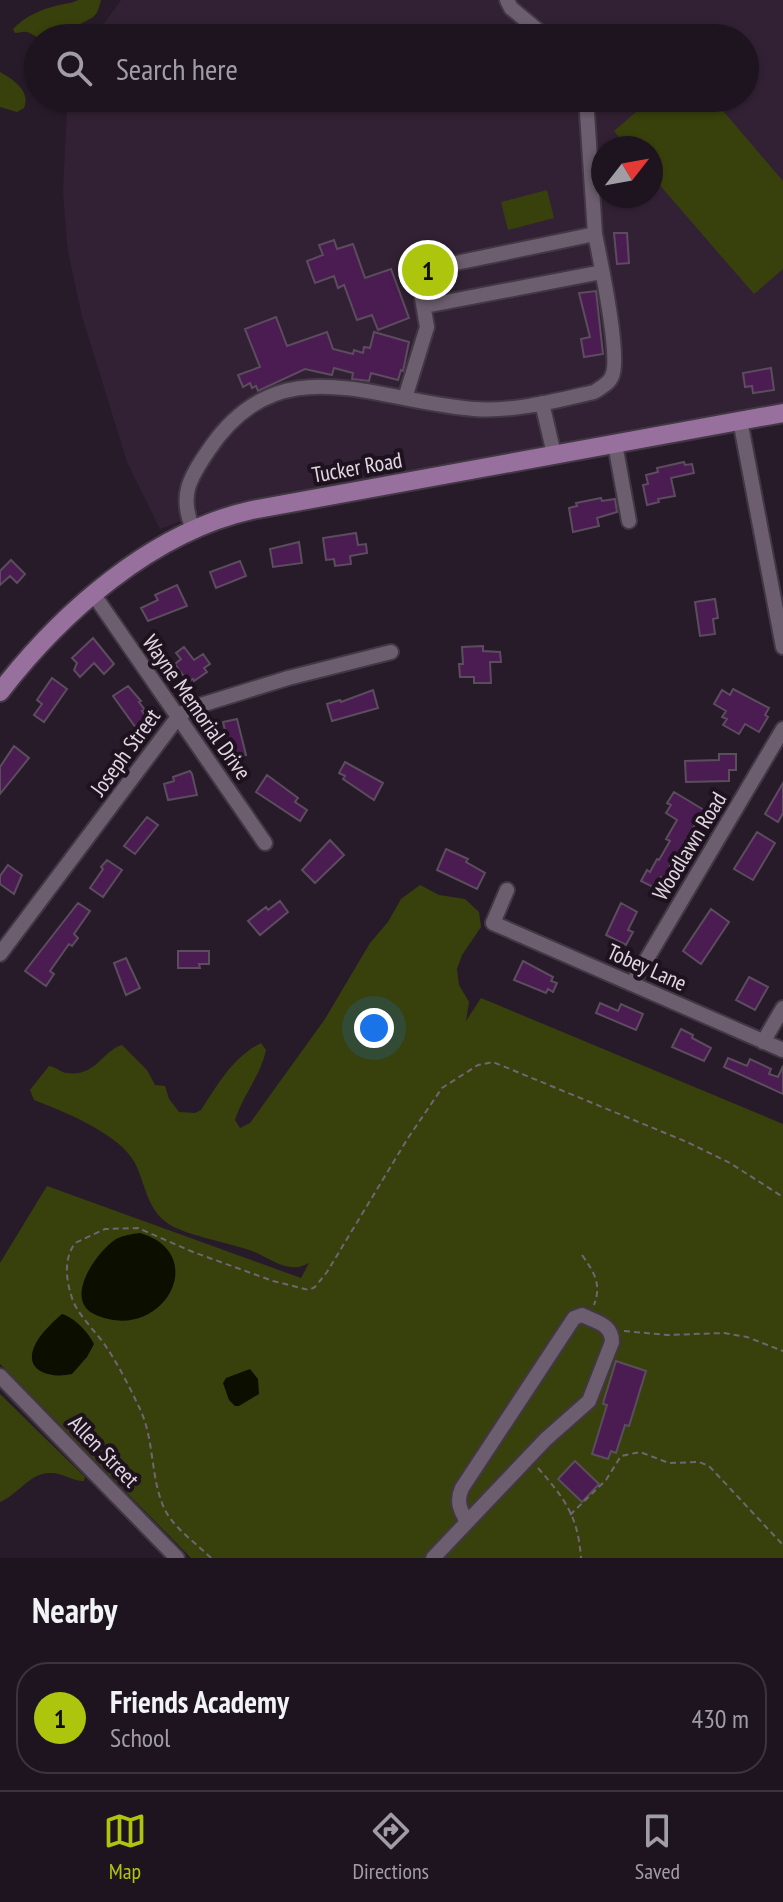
<!DOCTYPE html>
<html lang="en">
<head>
<meta charset="utf-8">
<style>
  :root { --surface:#1d141f; --page:#251d28; --text:#f1f3f6; --muted:#a09ea4; --line:#3b333d; --accent:#adc60d }
  body { margin:0; font-family:"PT Sans Narrow",sans-serif; background:var(--page); color:var(--text) }
  .compass { position:absolute; left:591px; top:136px; width:72px; height:72px; border-radius:50%; background:var(--surface); box-shadow:0 2px 6px #0004; rotate:59deg }
  .you { position:absolute; left:374px; top:1028px; width:28px; height:28px; margin:-20px; border:6px solid #fff; border-radius:50%; background:#1a73e8; box-shadow:0 0 0 12px #1a73e833 }
  .badge { display:grid; place-items:center; width:52px; height:52px; border-radius:50%; background:var(--accent); color:#111; font-size:26px; font-weight:700 }
  .pin { position:absolute; translate:-50% -50%; border:4px solid #fff; box-shadow:0 2px 8px #0006 }
  .list { margin:0; padding:0; list-style:none }
  h2 { display:flex; justify-content:space-between; align-items:center; height:104px; margin:0; padding:0 32px; font-size:34px }
  h2 small { font-size:26px; font-weight:400; color:var(--muted) }
  .list li { display:grid; grid-template-columns:52px 1fr auto; gap:24px; align-items:center; box-sizing:border-box; height:112px; margin:0 16px 16px; padding:0 16px; border:2px solid var(--line); border-radius:32px }
  .list b { display:block; font-size:30px; white-space:nowrap }
  .list p { margin:0; font-size:26px; white-space:nowrap; color:var(--muted) }
  .list em { font-size:26px; font-style:normal; color:var(--muted) }
  .icon { flex:none; width:44px; height:44px; fill:none; stroke:currentColor; stroke-width:2; stroke-linecap:round; stroke-linejoin:round }
  .map { position:relative; flex:none; width:783px; height:1558px; overflow:hidden }
  .search { position:absolute; background:var(--surface); box-shadow:0 2px 6px #0004; left:24px; right:24px; top:24px; height:88px; display:flex; align-items:center; gap:20px; box-sizing:border-box; padding:0 28px; border-radius:44px; color:var(--muted); font-size:30px }
  .sheet { height:232px; background:var(--surface) }
  nav { display:flex; justify-content:space-around; align-items:center; box-sizing:border-box; height:112px; border-top:2px solid var(--line); background:var(--surface); font-size:22px; color:var(--muted) }
  nav a { display:grid; justify-items:center; gap:4px }
  nav .on { color:var(--accent) }
  .map>svg:first-child { display:block }
  .built { fill:#322134; fill-rule:evenodd }
  .green { fill:#38410c }
  .water { fill:#0c0f00 }
  .building { fill:#4b1c52; stroke:#5b4d5d; stroke-width:2 }
  .lines { fill:none; stroke-linecap:round; stroke-linejoin:round }
  .minor-casing { stroke:#423744; stroke-width:18 }
  .major-casing { stroke:#423744; stroke-width:22 }
  .path { stroke:#706572; stroke-width:2; stroke-dasharray:6 4; stroke-linecap:butt }
  .minor { stroke:#6d5e6f; stroke-width:14 }
  .major { stroke:#98709d; stroke-width:18 }
  .labels { text-anchor:middle; dominant-baseline:central; stroke-width:8; stroke-linejoin:round; paint-order:stroke }
  .street-label { font-size:22px; fill:#e0d7e1; stroke:#1e121f }
</style>
</head>
<body>
<div class="map">
<svg width="783" height="1558" viewBox="0 0 783 1558">
  <rect width="100%" height="100%" fill="#271b29"/>
  <path class="built" d="M121 0H783V407L286 499 208 511 160 529 127 462 82 316 68 252 63 192 67 109 70 98H745V38H94ZM603 148H651V196H603Z"/>
  <path class="green" d="M78 0H101C99 7 98 13 93 17 85 23 47 39 39 38 38 37 28 32 27 32 23 31 19 33 15 33L13 29C25 16 42 9 59 5 67 3 71 4 78 0Z
    M0 72C14 80 31 91 24 108L17 112 0 107Z
    M652 98H712L783 181V269L754 294 651 175V148H628L614 131Z
    M547 190 554 218 508 230 501 202Z
    M420 885 439 895 465 899 479 912 481 927 462 955 457 969 459 985 469 1002 466 1021 481 998 783 1124V1558H191L0 1364V1263L47 1186 301 1278 309 1263C303 1266 298 1268 291 1267 278 1266 265 1256 252 1251 231 1243 182 1235 166 1222 147 1208 145 1183 135 1163 120 1134 63 1111 34 1100L30 1090 49 1066C57 1067 59 1072 67 1073 96 1077 102 1051 122 1045L147 1070 155 1085 165 1086 169 1099 179 1112 195 1113 201 1110C218 1084 233 1057 261 1043L266 1050C261 1075 243 1095 235 1120L240 1128 250 1123 325 1019 370 943 388 922 401 899Z
    M0 1394 85 1477 84 1481C72 1481 63 1473 51 1473 30 1472 18 1495 0 1502Z"/>
  <path class="water" d="M140 1233C213 1254 161 1346 94 1314 63 1299 97 1251 116 1239 124 1235 132 1234 140 1233Z
    M62 1314C74 1317 89 1333 94 1344L87 1357 72 1374C50 1379 21 1371 36 1343 41 1333 54 1321 62 1314Z
    M250 1369 258 1379 259 1394 239 1406H235L229 1400 223 1383 226 1378Z"/>
  <path class="building" d="M614 233H627L629 263 617 264Z
    M334 240 337 249 353 244 365 278 391 269 409 318 378 330 372 315 357 320 344 285 338 288 334 276 315 283 307 261 323 255 319 245Z
    M596 291 603 354 584 357 581 339 590 337 579 293Z
    M276 317 287 346 327 332 333 349 353 354 354 350 363 353 364 347 370 348 374 332 409 342 403 371 401 370 398 380 371 373 369 381 352 379 353 373 334 368 332 375 305 369 258 391 256 386 252 388 250 383 243 387 238 375 260 367 245 329Z
    M771 368 774 390 753 393 752 386 745 387 743 373Z
    M684 462 685 465 692 464 694 473 671 478 675 496 658 499 659 502 647 505 643 485 648 484 646 475 658 472 657 468Z
    M601 498 602 501 615 499 617 512 597 518 599 526 573 532 569 508 577 506 576 503Z
    M356 533 358 545 366 544 367 553 350 556 351 564 335 566 334 559 326 560 323 538Z
    M299 542 302 563 273 567 270 549Z
    M11 560 25 574 17 583 10 576 0 585V571Z
    M240 561 246 576 216 588 210 572Z
    M177 585 187 606 148 621 141 608 158 600 155 595Z
    M715 599 718 618 713 619 715 634 700 636 695 602Z
    M93 638 114 664 104 674 94 663 80 677 74 670 77 663 72 658Z
    M483 646V651L500 652 501 662H490L491 683H474V677H460L459 664H463L462 647Z
    M184 647 194 660 203 654 210 664 204 668 207 672 194 681 193 679 188 682 175 664 181 659 176 653Z
    M52 678 67 689 44 722 34 715 42 704 37 700Z
    M128 686 141 701 139 702 145 710 142 711 151 723 139 732 113 696Z
    M733 689 769 708 765 715 768 717 759 732 745 724 739 734 723 725 727 719 722 717 726 711 714 704 722 690 730 695Z
    M373 690 378 708 332 721 327 704 340 700 341 702Z
    M237 719 246 755 232 758 223 722Z
    M14 746 29 758 0 794V767Z
    M719 754H736V770H729V781L686 782 685 761 719 760Z
    M345 762 383 783 374 800 343 779 345 776 339 773Z
    M190 771 192 774 197 795 168 800 164 784 174 781 173 777Z
    M267 775 298 798 295 802 307 810 300 821 256 792Z
    M783 783V813L778 822 765 814Z
    M674 792 704 810 670 866 672 867 665 880 661 877 655 888 641 881 647 870 650 872 657 859 659 860 670 841 666 839 677 820 666 813 671 805 667 803Z
    M147 817 158 825 135 854 124 846Z
    M757 832 775 843 753 880 734 869Z
    M330 840 344 855 315 883 302 870Z
    M446 849 468 859 466 862 485 873 477 889 437 870Z
    M107 860 122 870 103 897 90 888 103 869 101 867Z
    M8 865 22 875 14 894 0 884V876Z
    M280 901 288 912 260 935 248 921 266 907 268 910Z
    M78 903 90 911 74 934 78 938 72 946 69 944 50 971 54 974 46 986 25 971Z
    M621 903 637 912 628 930 633 932 626 945 606 935Z
    M711 909 729 922 701 964 683 951Z
    M178 951H209V964H199L200 968H178Z
    M126 958 140 988 126 995 114 963Z
    M523 961 553 977 551 981 557 983 553 992 548 989 546 993 514 980Z
    M749 977 768 987 755 1010 736 1000Z
    M600 1003 618 1011 621 1004 643 1014 636 1030 596 1013Z
    M681 1029 693 1035 692 1038 711 1048 704 1061 672 1047Z
    M728 1058 747 1066 750 1059 771 1069 769 1074 778 1077 783 1066V1094L724 1067Z
    M616 1361 646 1371 629 1426 625 1425 616 1453 611 1451 608 1459 592 1454 607 1405 603 1404 604 1400Z
    M575 1461 599 1484 582 1502 558 1479Z"/>
  <g class="lines">
    <defs>
      <path id="minor" d="M507 0 511 8 547 38
        M586 98 595 234
        M425 306 602 272
        M542 403 554 454
        M740 420 783 647
        M615 444 629 521
        M193 529C179 496 189 479 208 451 279 344 372 401 474 409 513 412 555 401 594 392 600 388 609 384 612 376 621 357 600 259 595 234L456 263 434 271 423 283 422 298 427 327 405 398
        M94 595 265 843
        M507 890 493 923 783 1050
        M0 954 178 717 188 709 288 678 391 652
        M632 984 783 729
        M763 1042 783 1008
        M0 1376 177 1558
        M433 1558 546 1439 589 1401 612 1342C612 1324 596 1322 582 1315L574 1318 462 1488C456 1501 460 1510 467 1522"/>
      <path id="major" d="M0 692C61 613 152 532 252 510L783 413"/>
    </defs>
    <use href="#minor" class="minor-casing"/>
    <use href="#major" class="major-casing"/>
    <path class="path" d="M582 1255C594 1272 602 1284 594 1305
      M624 1331 667 1335 724 1333 747 1337 783 1351
      M538 1468C565 1499 578 1516 581 1558
      M570 1515 606 1480 621 1456 640 1452 669 1463 699 1462 709 1466 783 1545
      M211 1558C196 1543 175 1529 165 1510 150 1479 155 1441 140 1409 130 1388 118 1364 105 1345 95 1331 80 1317 73 1301 66 1281 63 1260 75 1243L105 1229 138 1228 193 1252 273 1281 309 1290 315 1287 327 1272 408 1138 442 1088 478 1065 493 1062 687 1142 730 1163 783 1197"/>
    <use href="#minor" class="minor"/>
    <use href="#major" class="major"/>
  </g>
  <g class="labels">
    <g class="street-label">
      <text transform="translate(357 467) rotate(-10)">Tucker Road</text>
      <text transform="translate(197 707) rotate(55)">Wayne Memorial Drive</text>
      <text transform="translate(125 752) rotate(-54)">Joseph Street</text>
      <text transform="translate(689 846) rotate(-59)">Woodlawn Road</text>
      <text transform="translate(647 967) rotate(24)">Tobey Lane</text>
      <text transform="translate(104 1451) rotate(46)">Allen Street</text>
    </g>
  </g>
</svg>
<svg class="compass" viewBox="-18 -18 36 36"><path d="M0-13l5 13h-10z" fill="#e53935"/><path d="M0 13l5-13h-10z" fill="#a09ea4"/></svg>
<div class="you"></div>
<div class="pin badge" style="left:428px;top:270px">1</div>
<div class="search"><svg class="icon" aria-label="search" viewBox="0 0 24 24"><circle cx="10" cy="10" r="6"/><path d="M15 15l6 6"/></svg>Search here</div>
</div>
<section class="sheet">
<h2>Nearby<small></small></h2>
<ul class="list">
<li><span class="badge">1</span><div><b>Friends Academy</b><p>School</p></div><em>430 m</em></li>
</ul>
</section>
<nav>
<a class="on"><svg class="icon" aria-label="map" viewBox="0 0 24 24"><path d="M3 6l6-2 6 2 6-2v14l-6 2-6-2-6 2zM9 4v14M15 6v14"/></svg>Map</a>
<a><svg class="icon" aria-label="directions" viewBox="0 0 24 24"><path d="M12 3l9 9-9 9-9-9zM9 14v-3h6M13 9l2 2-2 2"/></svg>Directions</a>
<a><svg class="icon" aria-label="saved" viewBox="0 0 24 24"><path d="M7 4h10v16l-5-4-5 4z"/></svg>Saved</a>
</nav>
</body>
</html>
